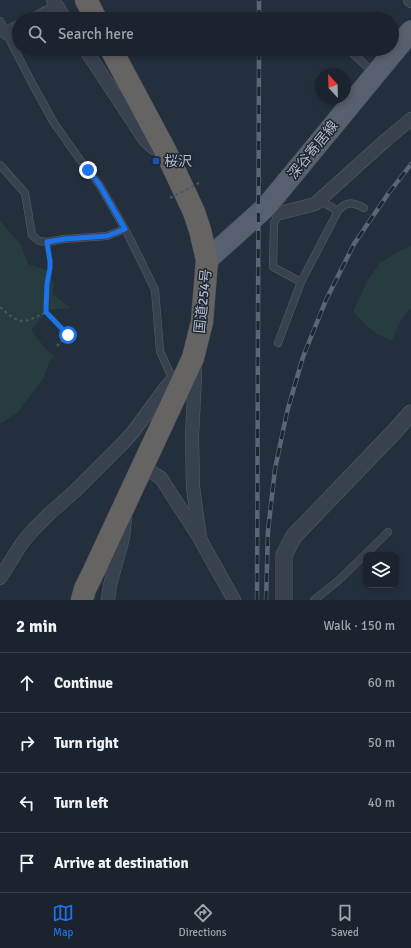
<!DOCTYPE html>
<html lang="en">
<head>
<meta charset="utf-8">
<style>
  :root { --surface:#1b232e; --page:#242b36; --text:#f1f3f6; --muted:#a0a4aa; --line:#39404a; --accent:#1a73e8 }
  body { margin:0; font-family:Signika,"Noto Sans JP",sans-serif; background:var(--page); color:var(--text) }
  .controls { position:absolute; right:12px; bottom:12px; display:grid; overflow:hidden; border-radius:8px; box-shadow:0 2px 6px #0003 }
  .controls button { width:36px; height:36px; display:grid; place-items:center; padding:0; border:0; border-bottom:1px solid var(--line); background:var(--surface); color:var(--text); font:20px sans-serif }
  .compass { position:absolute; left:315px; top:68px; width:36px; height:36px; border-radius:50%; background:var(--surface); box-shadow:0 2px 6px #0003; rotate:338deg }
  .stop { position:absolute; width:12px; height:12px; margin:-9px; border:3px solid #1a73e8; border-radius:50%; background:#fff }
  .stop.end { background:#1a73e8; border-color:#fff; box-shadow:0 1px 4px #0008 }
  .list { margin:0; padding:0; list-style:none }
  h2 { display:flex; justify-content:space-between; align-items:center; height:52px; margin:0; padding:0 16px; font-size:17px }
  h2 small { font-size:13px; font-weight:400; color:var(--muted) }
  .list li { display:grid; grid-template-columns:26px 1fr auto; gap:12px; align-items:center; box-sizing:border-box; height:60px; padding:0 16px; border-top:1px solid var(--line) }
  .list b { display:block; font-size:15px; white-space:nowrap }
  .list em { font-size:13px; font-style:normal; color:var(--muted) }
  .icon { flex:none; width:22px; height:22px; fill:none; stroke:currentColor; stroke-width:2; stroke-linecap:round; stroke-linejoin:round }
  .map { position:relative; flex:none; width:411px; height:600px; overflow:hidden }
  .search { position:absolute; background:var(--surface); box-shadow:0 2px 6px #0003; left:12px; right:12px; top:12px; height:44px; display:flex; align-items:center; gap:10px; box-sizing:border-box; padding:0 14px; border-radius:22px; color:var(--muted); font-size:15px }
  .sheet { height:292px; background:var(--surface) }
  nav { display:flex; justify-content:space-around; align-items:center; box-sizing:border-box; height:56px; border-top:1px solid var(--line); background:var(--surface); font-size:11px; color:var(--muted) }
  nav a { display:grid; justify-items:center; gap:2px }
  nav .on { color:var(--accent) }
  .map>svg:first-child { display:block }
  .green { fill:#263c3f }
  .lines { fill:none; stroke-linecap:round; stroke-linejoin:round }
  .service-casing { stroke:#565f6c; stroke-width:8 }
  .minor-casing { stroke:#565f6c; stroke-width:14 }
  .tertiary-casing { stroke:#565f6c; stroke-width:17 }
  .primary-casing { stroke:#414a57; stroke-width:22 }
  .trunk-casing { stroke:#434c59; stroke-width:23 }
  .path { stroke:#44595c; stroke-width:2; stroke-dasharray:3 3; stroke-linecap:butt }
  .service { stroke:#38414e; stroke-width:7 }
  .minor { stroke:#38414e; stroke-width:13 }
  .tertiary { stroke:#38414e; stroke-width:16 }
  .primary { stroke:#56606e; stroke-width:21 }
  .trunk { stroke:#656462; stroke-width:22 }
  .rail-casing { stroke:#5a6575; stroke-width:4.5 }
  .rail { stroke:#1d2633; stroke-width:3; stroke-dasharray:9; stroke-linecap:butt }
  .path-bridge { stroke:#44595c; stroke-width:2; stroke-dasharray:3 3; stroke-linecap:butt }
  .route { stroke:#1a73e8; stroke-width:5 }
  .transit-dot { fill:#1a4fb4; stroke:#1d2633; stroke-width:1.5 }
  .labels { text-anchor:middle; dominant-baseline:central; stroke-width:3; stroke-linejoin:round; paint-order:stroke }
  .street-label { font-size:14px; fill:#b4bcc9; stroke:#1d2633 }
  .poi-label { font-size:14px; fill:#b4bcc9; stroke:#1d2633; text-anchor:start }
</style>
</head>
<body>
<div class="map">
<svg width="411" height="600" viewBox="0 0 411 600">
  <rect width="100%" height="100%" fill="#242f3e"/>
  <path class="green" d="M0 221 21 245 28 264 47 270 54 283 53 294 70 308 49 310 38 321 31 330 45 348 54 356 49 363 43 379 16 414 0 424Z
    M411 246V309C401 315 397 330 392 341L377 334 366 325 353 311 368 280 380 263 399 251Z"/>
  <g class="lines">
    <defs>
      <path id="service" d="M0 21 32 83 54 123 88 171 99 184 125 229 143 265 155 290 160 351 173 380
        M348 49 374 73
        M0 165 25 193 32 235 39 241 47 242 64 239 107 236 125 229
        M338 211C346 201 353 202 364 208
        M280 213 274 223 273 267 301 282 338 211 319 200
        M278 343 301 282
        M314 600 339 580 388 532"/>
      <path id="minor" d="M53 0 65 19
        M410 0 411 1
        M35 19 58 7
        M6 33 19 27
        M85 49 145 140 154 148 164 151
        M266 207 280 213 315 204 386 140 411 119
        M194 361 195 377 192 436 193 487 200 539 234 600
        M143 467 161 478 197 534
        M0 578 22 543 33 530 50 513 75 491 124 442 133 432 167 386 173 380 182 382
        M108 600 110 585 123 538 125 516"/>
      <path id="tertiary" d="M284 600V555L294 536 395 431 411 413"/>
      <path id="primary" d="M207 260 266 207 411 31"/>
      <path id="trunk" d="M86 0 96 19
        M82 600 85 589 92 575 193 358 202 322 207 260 200 230 194 212 166 152 111 49"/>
    </defs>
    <use href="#service" class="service-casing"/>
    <use href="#minor" class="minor-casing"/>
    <use href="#tertiary" class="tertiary-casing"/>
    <use href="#primary" class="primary-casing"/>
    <use href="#trunk" class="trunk-casing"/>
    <path class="path" d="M48 249 50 261V268L47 284 46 308V312L68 335 56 347
      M0 307C20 325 23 324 46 312"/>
    <use href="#service" class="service"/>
    <use href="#minor" class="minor"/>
    <use href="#tertiary" class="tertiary"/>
    <use href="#primary" class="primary"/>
    <use href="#trunk" class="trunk"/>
    <defs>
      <path id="rail" d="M259 19V0
        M257 600 259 49
        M266 600 268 531 275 469 287 412 303 357 326 300 354 244 388 194 411 164"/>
    </defs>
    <use href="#rail" class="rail-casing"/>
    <use href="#rail" class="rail"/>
    <path class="path-bridge" d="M170 198 199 183"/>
  </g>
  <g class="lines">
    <path class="route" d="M68 335 46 312V308L47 284 50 268V261L47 242 64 239 107 236 125 229 99 184 88 170"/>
  </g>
  <rect class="transit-dot" x="152" y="157" width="8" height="8" rx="2"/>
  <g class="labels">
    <g class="street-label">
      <text transform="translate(313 150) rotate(-51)">深谷寄居線</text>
      <text transform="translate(203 301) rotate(-84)">国道254号</text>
    </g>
    <g class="poi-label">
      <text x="164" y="161">桜沢</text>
    </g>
  </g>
</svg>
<div class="controls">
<button><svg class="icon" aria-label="layers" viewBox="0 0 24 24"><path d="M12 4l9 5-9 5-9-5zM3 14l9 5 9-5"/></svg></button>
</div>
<svg class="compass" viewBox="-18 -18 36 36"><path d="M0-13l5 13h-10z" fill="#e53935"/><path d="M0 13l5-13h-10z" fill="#a0a4aa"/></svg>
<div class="stop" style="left:68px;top:335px"></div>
<div class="stop end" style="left:88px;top:170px"></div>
<div class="search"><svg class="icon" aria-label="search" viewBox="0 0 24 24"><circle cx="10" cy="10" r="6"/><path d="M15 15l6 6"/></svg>Search here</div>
</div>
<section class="sheet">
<h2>2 min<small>Walk · 150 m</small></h2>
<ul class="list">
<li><svg class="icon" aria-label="ahead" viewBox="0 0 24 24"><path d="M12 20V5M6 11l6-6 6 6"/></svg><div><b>Continue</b></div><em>60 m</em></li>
<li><svg class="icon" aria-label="right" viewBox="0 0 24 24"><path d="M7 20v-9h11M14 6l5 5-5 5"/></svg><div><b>Turn right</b></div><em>50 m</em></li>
<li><svg class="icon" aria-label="left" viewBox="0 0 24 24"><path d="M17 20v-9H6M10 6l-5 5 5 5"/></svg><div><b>Turn left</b></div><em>40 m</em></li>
<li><svg class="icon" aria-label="arrive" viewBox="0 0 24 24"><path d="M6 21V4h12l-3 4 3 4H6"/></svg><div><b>Arrive at destination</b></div></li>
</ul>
</section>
<nav>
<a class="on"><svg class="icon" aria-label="map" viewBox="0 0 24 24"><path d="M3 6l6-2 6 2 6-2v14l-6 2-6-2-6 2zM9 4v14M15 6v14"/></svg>Map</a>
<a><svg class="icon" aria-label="directions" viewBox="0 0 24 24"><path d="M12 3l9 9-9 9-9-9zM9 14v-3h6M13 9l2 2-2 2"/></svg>Directions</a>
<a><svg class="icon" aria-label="saved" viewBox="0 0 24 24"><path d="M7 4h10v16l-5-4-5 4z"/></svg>Saved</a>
</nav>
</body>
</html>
